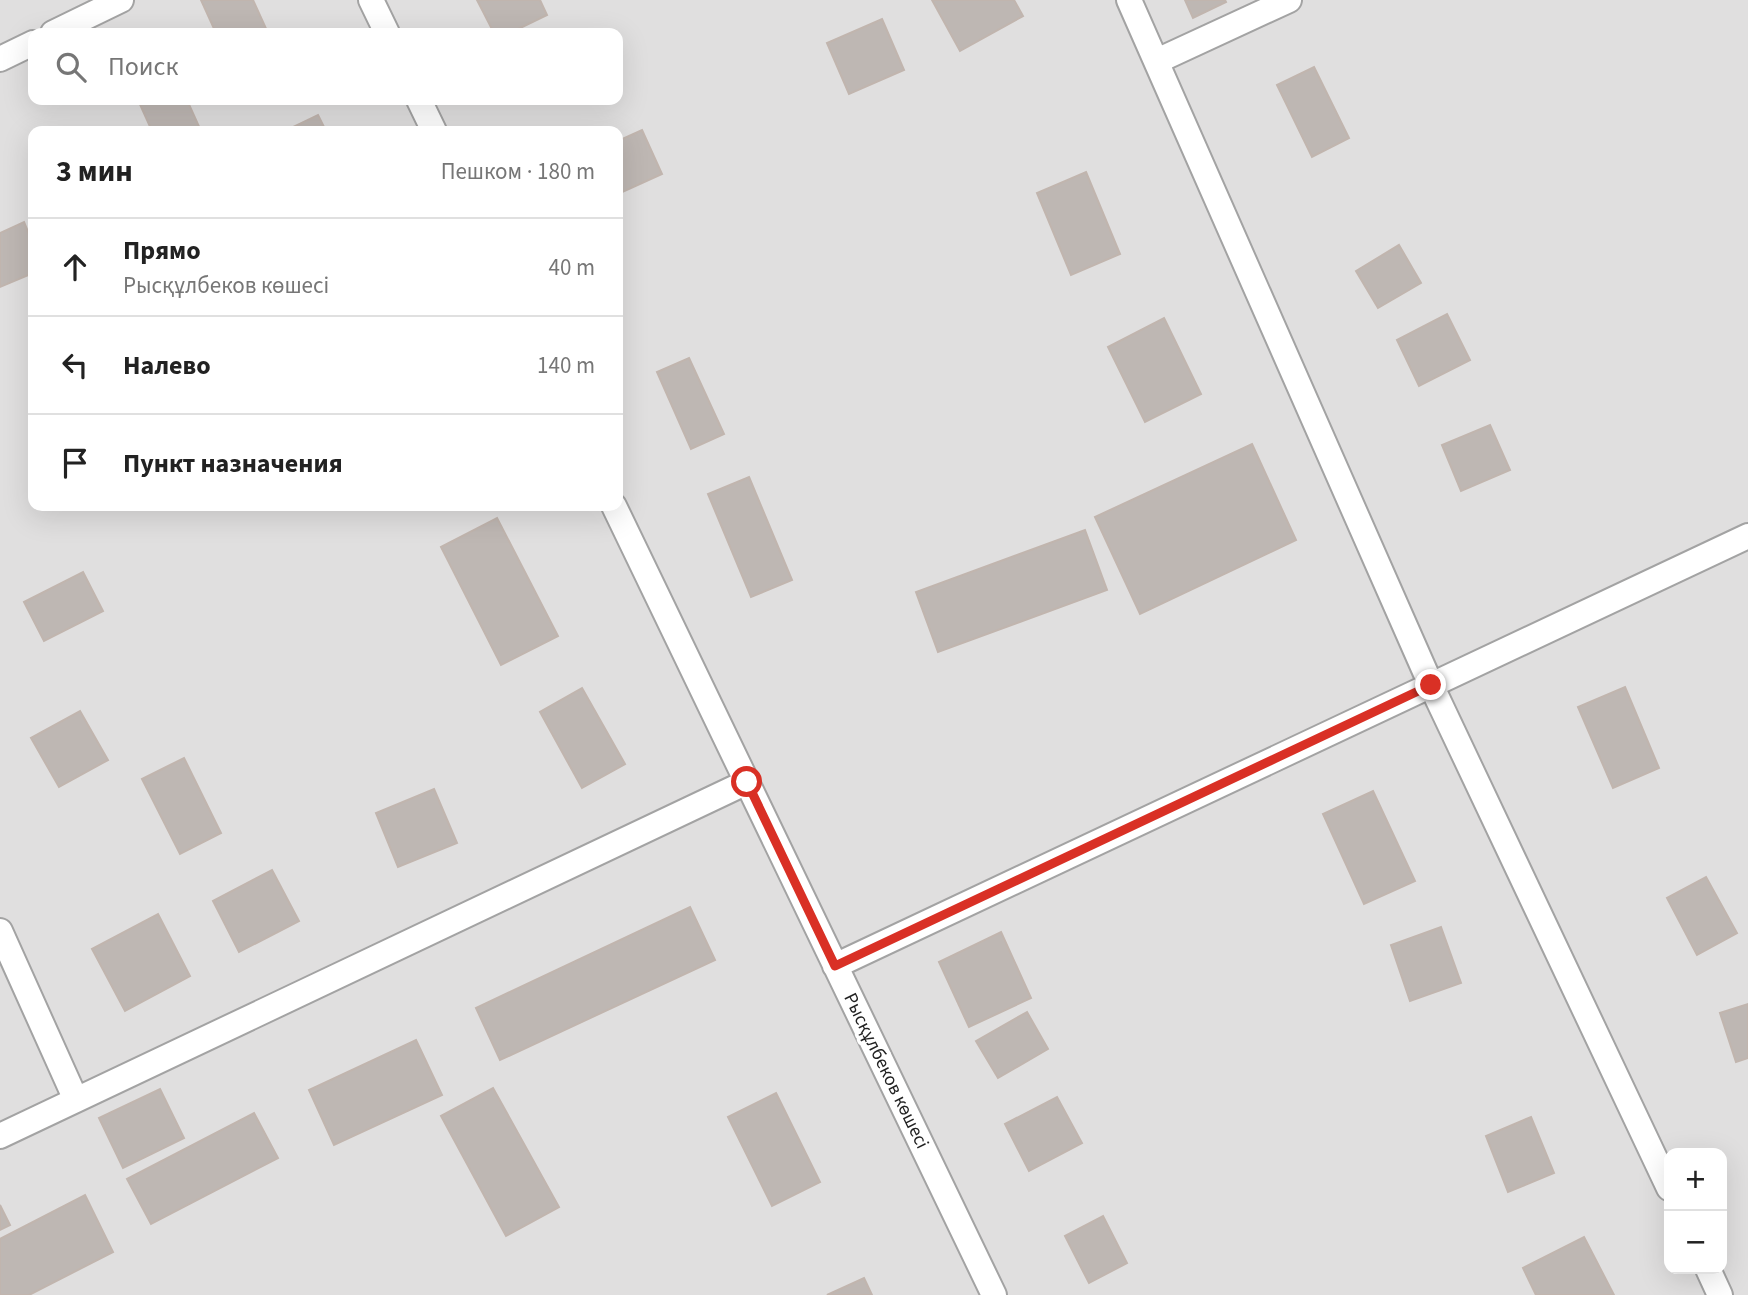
<!DOCTYPE html>
<html lang="ru">
<head>
<meta charset="utf-8">
<style>
  :root { --surface:#fff; --page:#f6f6f6; --text:#222; --muted:#767676; --line:#e0e0e0 }
  body { margin:0; font-family:"Source Sans 3",sans-serif; background:var(--page); color:var(--text) }
  .controls { position:absolute; right:21px; bottom:21px; display:grid; overflow:hidden; border-radius:14px; box-shadow:0 7px 28px #0002 }
  .controls button { width:63px; height:63px; display:grid; place-items:center; padding:0; border:0; border-bottom:2px solid var(--line); background:var(--surface); color:var(--text); font:35px sans-serif }
  .stop { position:absolute; width:21px; height:21px; margin:-16px; border:5px solid #d93025; border-radius:50%; background:#fff }
  .stop.end { background:#d93025; border-color:#fff; box-shadow:0 2px 7px #0008 }
  .list { margin:0; padding:0; list-style:none }
  h2 { display:flex; justify-content:space-between; align-items:center; height:91px; margin:0; padding:0 28px; font-size:30px }
  h2 small { font-size:23px; font-weight:400; color:var(--muted) }
  .list li { display:grid; grid-template-columns:46px 1fr auto; gap:21px; align-items:center; box-sizing:border-box; height:98px; padding:0 28px; border-top:2px solid var(--line) }
  .list b { display:block; font-size:26px; white-space:nowrap }
  .list p { margin:0; font-size:23px; white-space:nowrap; color:var(--muted) }
  .list em { font-size:23px; font-style:normal; color:var(--muted) }
  .icon { flex:none; width:38px; height:38px; fill:none; stroke:currentColor; stroke-width:2; stroke-linecap:round; stroke-linejoin:round }
  .map { position:relative; flex:none; width:1748px; height:1295px; overflow:hidden }
  .search { position:absolute; background:var(--surface); box-shadow:0 7px 28px #0002; left:28px; top:28px; width:595px; height:77px; display:flex; align-items:center; gap:18px; box-sizing:border-box; padding:0 24px; border-radius:14px; color:var(--muted); font-size:26px }
  .panel { position:absolute; background:var(--surface); box-shadow:0 7px 28px #0002; left:28px; top:126px; width:595px; height:385px; border-radius:14px }
  .map>svg:first-child { display:block }
  .residential { fill:#e0dfdf; fill-rule:evenodd }
  .building { fill:#beb7b3; stroke:#c1b5ae; stroke-width:2 }
  .lines { fill:none; stroke-linecap:round; stroke-linejoin:round }
  .minor-casing { stroke:#a3a3a3; stroke-width:28 }
  .minor { stroke:#fff; stroke-width:24 }
  .route { stroke:#d93025; stroke-width:9 }
  .labels { text-anchor:middle; dominant-baseline:central; stroke-width:7; stroke-linejoin:round; paint-order:stroke }
  .street-label { font-size:19px; fill:#222; stroke:#fff }
</style>
</head>
<body>
<div class="map">
<svg width="1748" height="1295" viewBox="0 0 1748 1295">
  <rect width="100%" height="100%" fill="#f1eeea"/>
  <path class="residential" d="M0 0H1748V1295H0ZM33 33H618V100H33ZM33 131H618V506H33ZM1669 1153H1722V1269H1669Z"/>
  <path class="building" d="M201 0H253L268 33H216Z
    M477 0H540L547 15 510 33H494Z
    M932 0H1014L1023 16 960 51Z
    M1185 0H1225L1226 2 1193 18Z
    M882 19 904 70 849 94 827 43Z
    M1314 67 1349 138 1312 157 1277 85Z
    M138 100H187L201 131H152Z
    M318 115 326 131H285Z
    M642 130 662 174 618 194V141Z
    M1086 172 1120 254 1071 275 1037 193Z
    M24 222 33 244V273L0 287V233Z
    M1399 245 1421 283 1378 308 1356 271Z
    M1447 314 1470 360 1419 386 1397 340Z
    M1164 318 1201 394 1145 422 1108 347Z
    M689 358 724 434 691 449 657 372Z
    M1490 425 1510 470 1461 491 1442 445Z
    M1252 444 1296 540 1140 614 1095 517Z
    M749 477 792 580 751 597 708 494Z
    M497 518 558 636 501 665 441 547Z
    M1085 530 1107 590 938 652 916 592Z
    M83 572 103 611 44 641 24 602Z
    M1625 687 1659 768 1613 788 1578 707Z
    M582 688 625 764 582 788 540 712Z
    M80 711 108 760 59 787 31 738Z
    M184 758 221 833 180 854 142 779Z
    M434 789 457 843 398 867 376 813Z
    M1373 791 1415 881 1364 904 1323 814Z
    M272 870 299 921 239 952 213 901Z
    M1706 877 1737 933 1697 955 1667 898Z
    M690 907 715 960 500 1060 476 1008Z
    M158 914 190 976 125 1011 92 949Z
    M1441 927 1461 983 1410 1001 1391 945Z
    M1001 932 1031 998 969 1027 939 962Z
    M1748 1004V1058L1736 1062 1720 1013Z
    M1027 1012 1048 1049 998 1078 976 1041Z
    M416 1040 442 1095 334 1145 309 1090Z
    M493 1088 559 1207 506 1236 441 1116Z
    M160 1089 184 1138 123 1168 99 1118Z
    M776 1093 820 1182 772 1206 728 1117Z
    M1057 1097 1082 1143 1029 1171 1005 1124Z
    M254 1113 278 1158 151 1224 127 1179Z
    M1531 1117 1554 1173 1508 1192 1486 1136Z
    M85 1195 113 1252 29 1295H0V1239Z
    M0 1205 10 1225 0 1230Z
    M1103 1216 1127 1263 1089 1283 1065 1236Z
    M1584 1237 1614 1295H1536L1523 1268Z
    M864 1278 872 1295H827Z"/>
  <g class="lines">
    <defs>
      <path id="minor" d="M371 0 387 33
        M1129 0 1431 685 1669 1188
        M53 33 121 0
        M0 59 33 43
        M1157 61 1289 0
        M419 100 434 131
        M614 506 994 1295
        M0 931 76 1100
        M835 966 1748 536
        M0 1136 747 782
        M1708 1269 1720 1295"/>
    </defs>
    <use href="#minor" class="minor-casing"/>
    <use href="#minor" class="minor"/>
  </g>
  <g class="lines">
    <path class="route" d="M747 782 835 966 1431 685"/>
  </g>
  <g class="labels">
    <g class="street-label">
      <text transform="translate(886 1071) rotate(64)">Рысқұлбеков көшесі</text>
    </g>
  </g>
</svg>
<div class="controls">
<button>+</button>
<button>−</button>
</div>
<div class="stop" style="left:747px;top:782px"></div>
<div class="stop end" style="left:1431px;top:685px"></div>
<div class="search"><svg class="icon" aria-label="search" viewBox="0 0 24 24"><circle cx="10" cy="10" r="6"/><path d="M15 15l6 6"/></svg>Поиск</div>
<section class="panel">
<h2>3 мин<small>Пешком · 180 m</small></h2>
<ul class="list">
<li><svg class="icon" aria-label="ahead" viewBox="0 0 24 24"><path d="M12 20V5M6 11l6-6 6 6"/></svg><div><b>Прямо</b><p>Рысқұлбеков көшесі</p></div><em>40 m</em></li>
<li><svg class="icon" aria-label="left" viewBox="0 0 24 24"><path d="M17 20v-9H6M10 6l-5 5 5 5"/></svg><div><b>Налево</b></div><em>140 m</em></li>
<li><svg class="icon" aria-label="arrive" viewBox="0 0 24 24"><path d="M6 21V4h12l-3 4 3 4H6"/></svg><div><b>Пункт назначения</b></div></li>
</ul>
</section>
</div>
</body>
</html>
